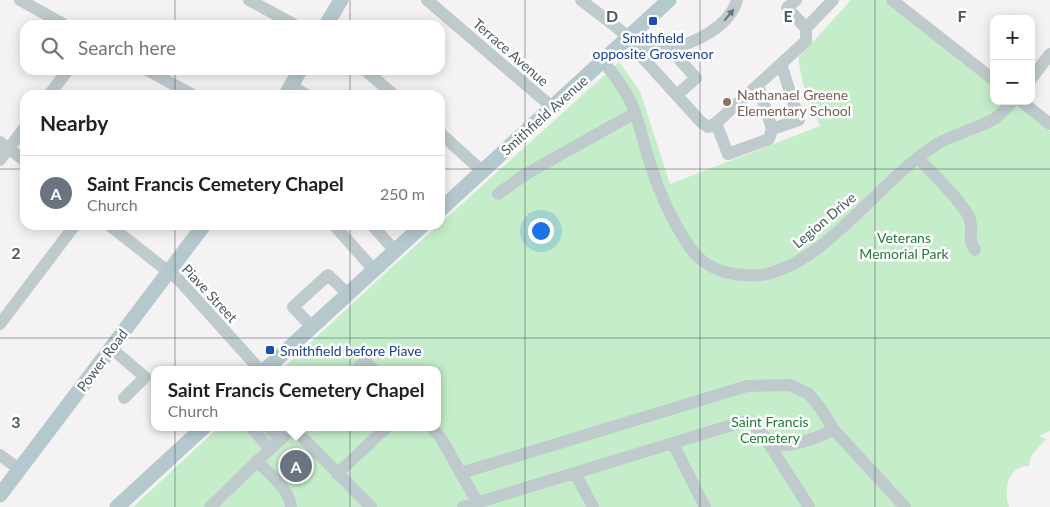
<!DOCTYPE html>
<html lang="en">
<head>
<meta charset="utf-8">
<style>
  :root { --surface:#fff; --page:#f6f6f6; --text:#202124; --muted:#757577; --line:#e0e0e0; --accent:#235b75 }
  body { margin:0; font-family:Lato,sans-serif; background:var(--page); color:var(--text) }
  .controls { position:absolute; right:15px; top:15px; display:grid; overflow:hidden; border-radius:10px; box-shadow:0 2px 12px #0003 }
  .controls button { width:45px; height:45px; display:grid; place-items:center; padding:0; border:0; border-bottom:1px solid var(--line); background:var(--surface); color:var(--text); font:25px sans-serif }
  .you { position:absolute; left:540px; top:230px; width:18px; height:18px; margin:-12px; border:4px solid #fff; border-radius:50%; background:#1a73e8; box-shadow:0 0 0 8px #1a73e833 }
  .badge { display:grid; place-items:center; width:32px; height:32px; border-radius:50%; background:var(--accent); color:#fff; font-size:16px; font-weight:700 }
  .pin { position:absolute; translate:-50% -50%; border:2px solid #fff; box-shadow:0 1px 5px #0006 }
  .popup { position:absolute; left:151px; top:366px; width:290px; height:65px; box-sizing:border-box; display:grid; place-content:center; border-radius:10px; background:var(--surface); filter:drop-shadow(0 1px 4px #0005); font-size:16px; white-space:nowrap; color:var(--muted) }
  .popup b { font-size:19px; color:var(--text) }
  .popup::after { content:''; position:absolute; left:50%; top:100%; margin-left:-10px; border:10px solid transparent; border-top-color:var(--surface) }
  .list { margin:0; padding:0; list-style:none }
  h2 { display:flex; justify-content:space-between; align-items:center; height:65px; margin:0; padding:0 20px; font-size:21px }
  h2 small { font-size:16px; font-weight:400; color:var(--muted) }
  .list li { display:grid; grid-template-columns:32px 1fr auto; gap:15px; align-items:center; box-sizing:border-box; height:75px; padding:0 20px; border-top:1px solid var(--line) }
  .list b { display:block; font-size:19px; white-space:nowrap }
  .list p { margin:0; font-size:16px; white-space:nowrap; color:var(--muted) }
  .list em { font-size:16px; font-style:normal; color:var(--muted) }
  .icon { flex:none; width:28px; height:28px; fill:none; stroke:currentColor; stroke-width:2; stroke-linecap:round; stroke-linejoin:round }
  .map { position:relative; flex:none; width:1050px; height:507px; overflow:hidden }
  .search { position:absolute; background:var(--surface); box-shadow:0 2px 12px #0003; left:20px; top:20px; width:425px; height:55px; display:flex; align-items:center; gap:12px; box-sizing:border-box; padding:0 18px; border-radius:15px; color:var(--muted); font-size:19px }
  .panel { position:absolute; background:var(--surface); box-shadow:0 2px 12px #0003; left:20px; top:90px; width:425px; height:140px; border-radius:15px }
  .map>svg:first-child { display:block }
  .green { fill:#c5edca }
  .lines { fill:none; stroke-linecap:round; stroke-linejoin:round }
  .minor { stroke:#bfcacd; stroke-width:12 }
  .major { stroke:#b4c8ce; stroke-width:15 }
  .oneway { fill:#68767a }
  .grid { fill:none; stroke:#4b5a5e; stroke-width:1; stroke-opacity:0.55 }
  .transit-dot { fill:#1a4fb4; stroke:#fff; stroke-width:2 }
  .education-dot { fill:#8d6e63; stroke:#fff; stroke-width:2 }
  .labels { text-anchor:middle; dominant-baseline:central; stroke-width:5; stroke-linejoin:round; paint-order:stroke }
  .transit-label { font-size:14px; fill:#164399; stroke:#fff }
  .street-label { font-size:14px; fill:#4b5a5e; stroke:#fff }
  .education-label { font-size:14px; fill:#785e54; stroke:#fff; text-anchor:start }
  .park-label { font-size:14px; fill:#1e7d36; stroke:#fff }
  .grid-label { font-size:16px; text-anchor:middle; font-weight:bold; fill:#4b5a5e; stroke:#fff; stroke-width:5; stroke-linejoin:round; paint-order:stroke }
</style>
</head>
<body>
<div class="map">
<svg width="1050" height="507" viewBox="0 0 1050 507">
  <rect width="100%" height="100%" fill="#f4f2f3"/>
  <path class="green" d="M851 0H884L994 86V101H1012L1050 131V431L1039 436 1046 439 1031 456 1029 466C1008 465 1003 491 1009 507H133L219 427H437V370H281L393 266 619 62 640 91 670 184 820 126 803 84 798 58Z"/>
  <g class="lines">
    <path class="minor" d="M20 0 65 25
      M249 0 295 25
      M427 0 552 107
      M581 0C600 16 632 34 642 57L701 122 708 127 716 123 806 41V28
      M796 0 787 8 806 28 833 0
      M892 0 994 80
      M638 48C648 48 659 49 669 48 695 44 730 26 737 0
      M669 48 696 78 677 95
      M603 61C614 75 625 89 632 105 640 123 643 142 649 160 658 190 671 219 688 245 700 263 715 271 735 274 743 275 753 276 761 275 819 267 874 190 920 156 928 150 936 144 945 140 961 132 978 128 994 119 1001 114 1007 107 1013 101
      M147 70 193 95
      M365 70 394 95
      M1031 79 1050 54
      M758 85 772 129 799 120 781 64
      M291 86 307 95
      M49 95 68 70
      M1021 101 1050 124
      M716 123 728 154 769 139 772 129
      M440 133 482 171
      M0 142 25 161
      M918 158C932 173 960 199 969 217 975 230 966 238 975 250
      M0 160 25 127
      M498 194 526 174 635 113
      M109 225 179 280 260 370
      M334 225 374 270
      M372 225 395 251
      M0 324 75 225
      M312 327 293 307 328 275 348 294
      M111 348 145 377 124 398
      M356 370 365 361 374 370
      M251 427 270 449
      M268 427 280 440
      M431 427 441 438 480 507
      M293 428 371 507
      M673 444 705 507
      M769 444C791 448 814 439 834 430
      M0 455 19 469
      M257 461C268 473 290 489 291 507
      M461 473 747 386 790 385 809 394 821 409 834 430 905 507
      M575 473 593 507
      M337 474 387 427
      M210 507 270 449 294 427
      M463 507 742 422H748L754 425 764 436 809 507"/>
    <path class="major" d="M326 25 341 0
      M286 95 300 70
      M440 210 669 0
      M265 370 423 225
      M0 495 204 225
      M117 507 204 427"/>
  </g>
  <defs><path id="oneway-solid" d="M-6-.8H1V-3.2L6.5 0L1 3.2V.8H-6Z" transform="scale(1.25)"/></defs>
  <use class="oneway" href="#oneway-solid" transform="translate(729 15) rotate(-50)"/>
  <path class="grid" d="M175 0V25M350 0V25M525 0V507M700 0V507M875 0V507M175 70V95M350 70V95M0 169H25M440 169H1050M175 225V507M350 225V507M0 338H1050"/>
  <g class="transit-dot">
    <rect x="648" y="16" width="10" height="10" rx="2.5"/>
    <rect x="265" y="345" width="10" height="10" rx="2.5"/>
  </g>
  <circle class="education-dot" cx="727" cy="102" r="5"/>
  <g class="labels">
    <g class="transit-label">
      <text x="653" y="37">Smithfield<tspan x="653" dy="16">opposite Grosvenor</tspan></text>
      <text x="280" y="350" text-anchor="start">Smithfield before Piave</text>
    </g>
    <g class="street-label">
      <text transform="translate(511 52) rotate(41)">Terrace Avenue</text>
      <text transform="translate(544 115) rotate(-42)">Smithfield Avenue</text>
      <text transform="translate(824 220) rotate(-40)">Legion Drive</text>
      <text transform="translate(210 293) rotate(47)">Piave Street</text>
      <text transform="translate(102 360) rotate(-53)">Power Road</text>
    </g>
    <g class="education-label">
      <text x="737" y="94">Nathanael Greene<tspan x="737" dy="16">Elementary School</tspan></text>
    </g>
    <g class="park-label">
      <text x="904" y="237">Veterans<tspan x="904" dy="16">Memorial Park</tspan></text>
      <text x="770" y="421">Saint Francis<tspan x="770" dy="16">Cemetery</tspan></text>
    </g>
  </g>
  <g class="grid-label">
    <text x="612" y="22">D</text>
    <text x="788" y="22">E</text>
    <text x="962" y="22">F</text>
    <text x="16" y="259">2</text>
    <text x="16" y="428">3</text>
  </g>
</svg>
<div class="controls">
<button>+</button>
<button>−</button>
</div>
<div class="you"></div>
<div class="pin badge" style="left:296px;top:466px;background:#6b7280">A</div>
<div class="popup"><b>Saint Francis Cemetery Chapel</b>Church</div>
<div class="search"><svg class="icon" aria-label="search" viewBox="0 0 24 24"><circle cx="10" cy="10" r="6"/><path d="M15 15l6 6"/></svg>Search here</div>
<section class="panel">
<h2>Nearby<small></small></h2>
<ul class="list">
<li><span class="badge" style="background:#6b7280">A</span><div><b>Saint Francis Cemetery Chapel</b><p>Church</p></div><em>250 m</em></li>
</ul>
</section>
</div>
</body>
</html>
